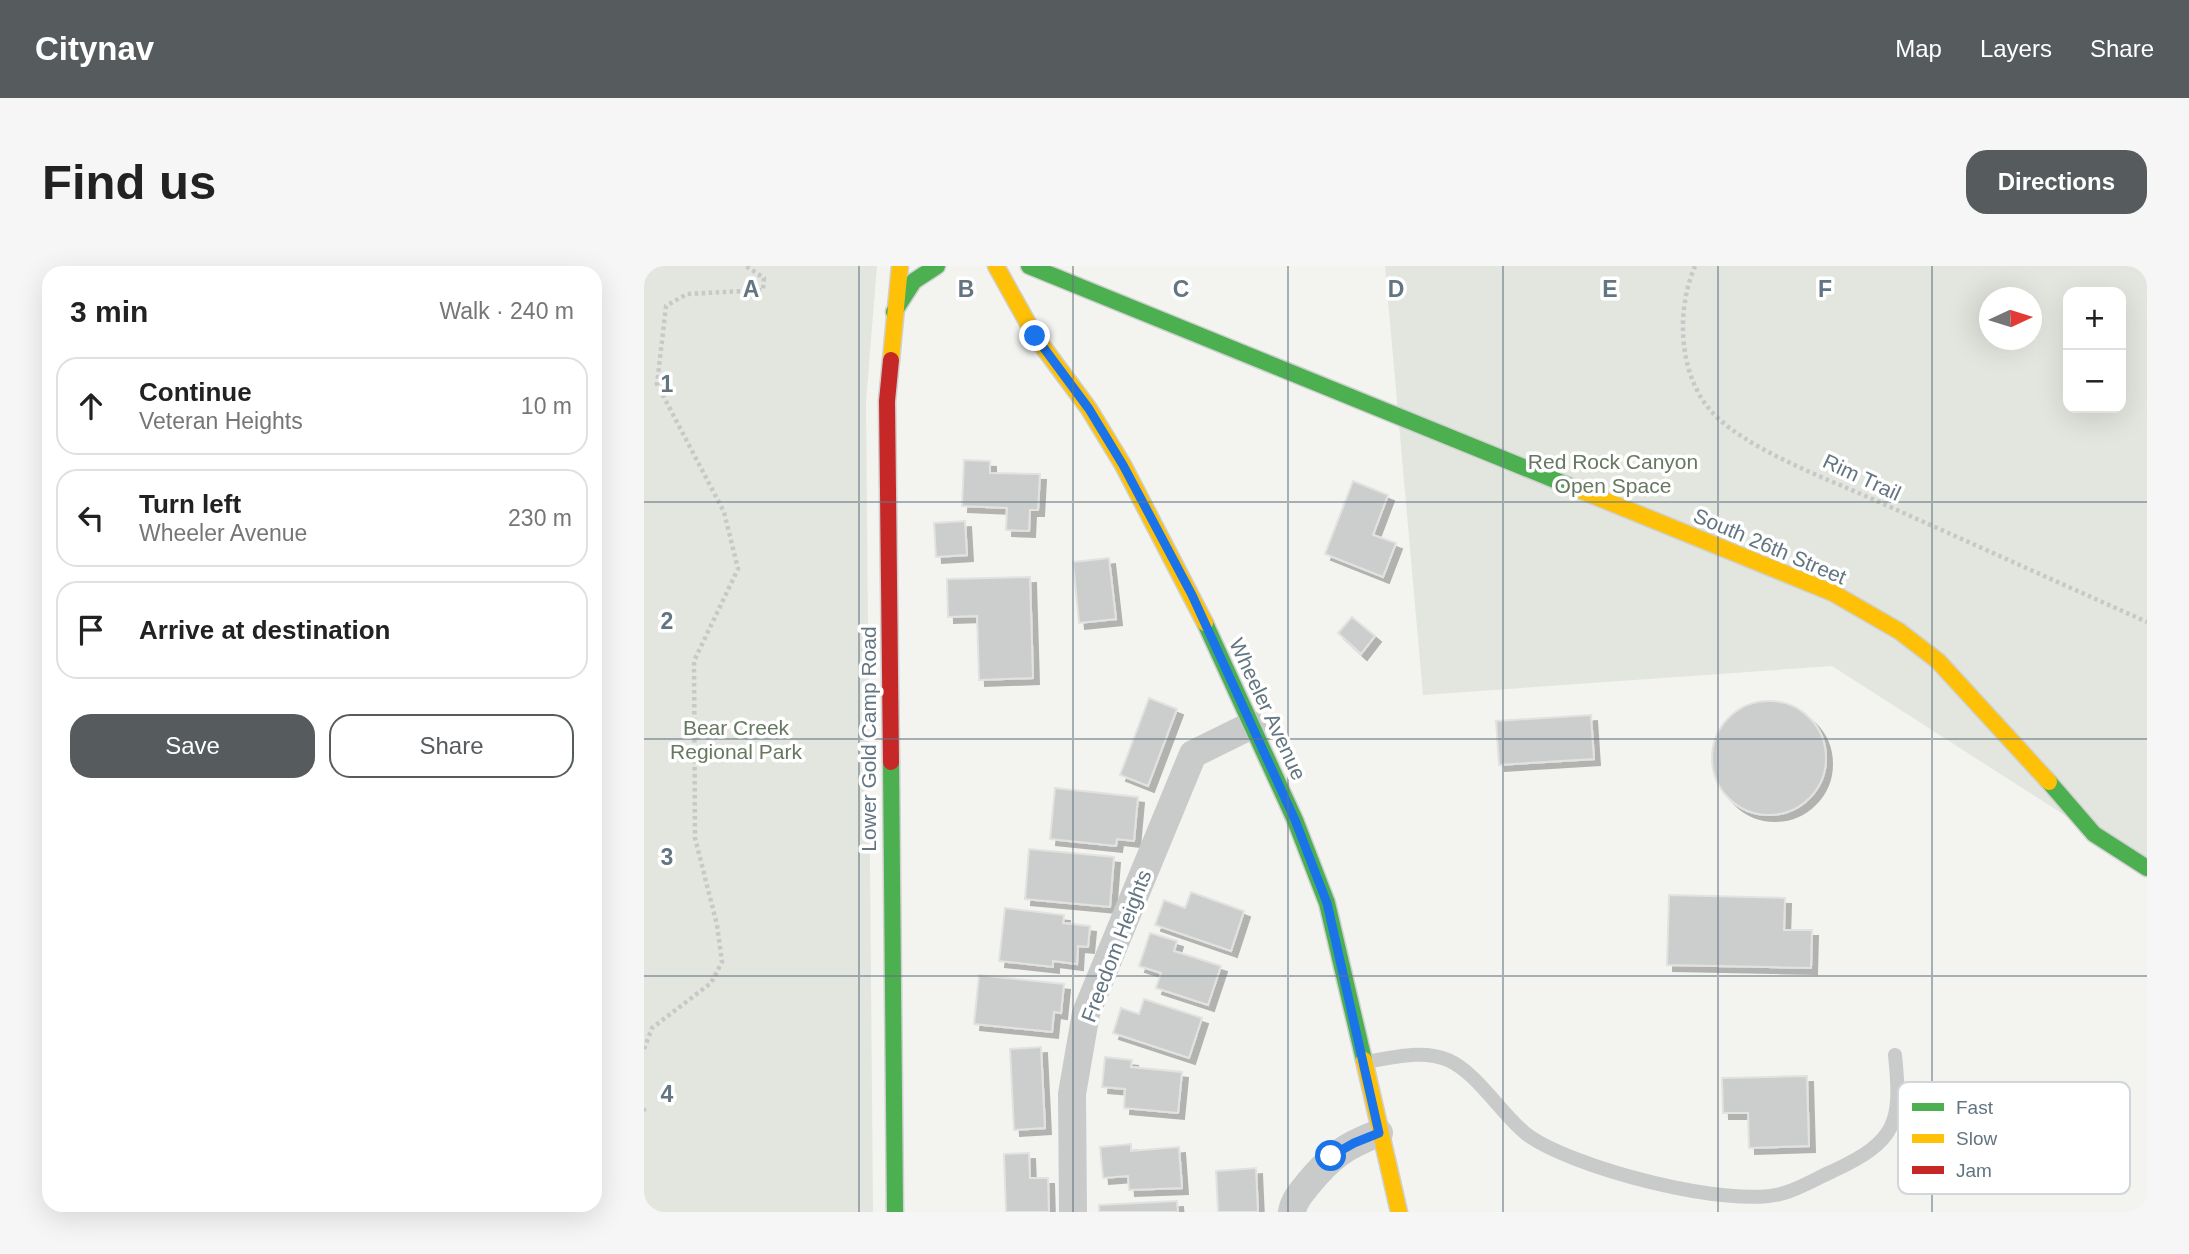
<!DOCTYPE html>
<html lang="en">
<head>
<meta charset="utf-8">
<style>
  :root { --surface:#fff; --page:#f6f6f6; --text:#222; --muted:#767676; --line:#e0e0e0; --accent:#565b5e }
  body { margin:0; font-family:Arial,sans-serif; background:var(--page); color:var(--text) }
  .controls { position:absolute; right:21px; top:21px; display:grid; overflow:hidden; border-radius:14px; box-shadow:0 7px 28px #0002 }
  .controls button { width:63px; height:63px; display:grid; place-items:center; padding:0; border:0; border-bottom:2px solid var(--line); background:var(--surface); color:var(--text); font:35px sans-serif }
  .compass { position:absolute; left:1335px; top:21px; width:63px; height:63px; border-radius:50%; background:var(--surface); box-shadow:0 7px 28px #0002; rotate:86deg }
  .stop { position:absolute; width:21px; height:21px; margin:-16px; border:5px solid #1a73e8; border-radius:50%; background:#fff }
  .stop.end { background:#1a73e8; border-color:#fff; box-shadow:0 2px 7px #0008 }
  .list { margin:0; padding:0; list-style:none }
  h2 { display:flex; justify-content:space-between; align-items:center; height:91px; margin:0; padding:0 28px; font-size:30px }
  h2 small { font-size:23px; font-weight:400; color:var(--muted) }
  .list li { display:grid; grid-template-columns:46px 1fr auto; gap:21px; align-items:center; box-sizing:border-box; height:98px; margin:0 14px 14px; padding:0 14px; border:2px solid var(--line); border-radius:21px }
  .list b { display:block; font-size:26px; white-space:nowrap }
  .list p { margin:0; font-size:23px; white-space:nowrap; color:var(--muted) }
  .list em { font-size:23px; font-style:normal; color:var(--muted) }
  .actions { display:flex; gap:14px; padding:21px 28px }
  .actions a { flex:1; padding:16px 0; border:2px solid var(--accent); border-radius:21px; text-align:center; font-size:24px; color:var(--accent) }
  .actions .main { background:var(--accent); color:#fff }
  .icon { flex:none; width:38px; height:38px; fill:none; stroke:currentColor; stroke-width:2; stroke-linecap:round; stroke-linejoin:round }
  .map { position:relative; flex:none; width:1503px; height:946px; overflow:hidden; border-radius:21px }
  header { display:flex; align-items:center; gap:42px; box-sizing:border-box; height:98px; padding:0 35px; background:var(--accent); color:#fff }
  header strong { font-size:33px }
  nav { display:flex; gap:38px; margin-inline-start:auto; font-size:24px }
  .intro { display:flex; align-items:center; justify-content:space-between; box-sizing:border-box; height:168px; padding:0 42px }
  h1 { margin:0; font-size:49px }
  .button { padding:18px 32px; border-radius:21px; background:var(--accent); color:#fff; font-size:24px; font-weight:700 }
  main { display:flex; gap:42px; padding:0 42px }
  aside { flex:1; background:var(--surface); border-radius:21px; box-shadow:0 7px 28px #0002 }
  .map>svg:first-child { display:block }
  .green { fill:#e2e6de; fill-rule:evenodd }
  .building { fill:#cccece; stroke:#e2e2e0; stroke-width:2; filter:url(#shadow) }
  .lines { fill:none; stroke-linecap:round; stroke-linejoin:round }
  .fast-casing { stroke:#cfd0d0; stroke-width:19 }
  .slow-casing { stroke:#cfd0d0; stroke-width:19 }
  .jam-casing { stroke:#cfd0d0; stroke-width:19 }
  .path { stroke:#c8c8c8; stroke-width:4.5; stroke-dasharray:3.5 3.5; stroke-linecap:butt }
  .lane { stroke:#c9cbcb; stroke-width:14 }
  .street { stroke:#c9cbcb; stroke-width:28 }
  .fast { stroke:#4caf50; stroke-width:16 }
  .slow { stroke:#ffc107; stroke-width:16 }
  .jam { stroke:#c62828; stroke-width:16 }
  .route { stroke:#1a73e8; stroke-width:9 }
  .grid { fill:none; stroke:#627581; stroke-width:2; stroke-opacity:0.55 }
  .labels { text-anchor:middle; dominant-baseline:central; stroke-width:7; stroke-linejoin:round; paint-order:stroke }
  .park-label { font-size:21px; fill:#677861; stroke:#fff }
  .street-label { font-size:21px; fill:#627581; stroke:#fff }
  .key { fill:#fff; stroke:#d0d6d9; stroke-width:2 }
  .key-label { font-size:19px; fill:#627581 }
  .grid-label { font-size:23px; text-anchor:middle; font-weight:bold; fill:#627581; stroke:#fff; stroke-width:7; stroke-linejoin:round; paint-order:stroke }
</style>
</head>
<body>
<header>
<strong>Citynav</strong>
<nav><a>Map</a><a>Layers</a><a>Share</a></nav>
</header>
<div class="intro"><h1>Find us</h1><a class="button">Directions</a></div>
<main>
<aside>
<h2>3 min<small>Walk · 240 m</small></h2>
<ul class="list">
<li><svg class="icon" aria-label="ahead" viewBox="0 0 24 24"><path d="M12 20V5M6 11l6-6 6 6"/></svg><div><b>Continue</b><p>Veteran Heights</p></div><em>10 m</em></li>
<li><svg class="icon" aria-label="left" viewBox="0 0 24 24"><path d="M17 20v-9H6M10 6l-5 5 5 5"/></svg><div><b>Turn left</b><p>Wheeler Avenue</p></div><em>230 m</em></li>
<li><svg class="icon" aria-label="arrive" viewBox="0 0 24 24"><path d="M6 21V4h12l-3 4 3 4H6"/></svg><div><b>Arrive at destination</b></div></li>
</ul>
<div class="actions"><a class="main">Save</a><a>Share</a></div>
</aside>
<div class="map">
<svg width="1503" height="946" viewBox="0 0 1503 946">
  <defs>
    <filter id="shadow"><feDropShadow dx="6" dy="6" stdDeviation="0" flood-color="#0004"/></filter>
  </defs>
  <rect width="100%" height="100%" fill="#f3f3f0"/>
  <path class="green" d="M0 0H233L222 135 229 946H0Z
    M741 0H1503V596L1450 568 1188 400 779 429ZM1424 26H1477V142H1424ZM1346 32H1388V74H1346Z"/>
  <path class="building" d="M320 194 346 195V207L396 208 394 244H386L385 265 362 264 363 242 318 240Z
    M709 215 744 229 729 269 752 277 739 311 681 288Z
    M321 255 323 289 292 291 290 257Z
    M465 292 472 353 435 357 429 296Z
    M386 311 389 412 335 414 333 350 304 351 303 313Z
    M708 351 731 370 717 388 694 367Z
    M505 432 533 443 504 520 476 509Z
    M1068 492a57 57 0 1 1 114 0a57 57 0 1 1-114 0Z
    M947 449 950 493 855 499 852 455Z
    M411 522 494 531 490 575 473 573 472 580 406 573Z
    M385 583 470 591 466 641 381 633Z
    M547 626 600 645 587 685 511 659 520 634 541 642Z
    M1025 629 1141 632 1140 664H1168L1167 702 1023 699Z
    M361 642 420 649 419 657 446 660 444 681 434 680 433 698 409 695V701L355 695Z
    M506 667 533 675 530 685 577 700 564 739 512 722 517 707 495 700Z
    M335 709 420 718 417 747 410 746 408 766 330 758Z
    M500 733 558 752 545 792 469 767 477 742 495 748Z
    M397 781 401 862 370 864 366 783Z
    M461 791 488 794 487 801 538 806 534 847 480 842 481 823 458 821Z
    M1163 810 1165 880 1105 882 1104 847H1079L1078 812Z
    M487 878V885L535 881 538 922 485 924 484 910 459 912 456 881Z
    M385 887 386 912H404L405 946H362L360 888Z
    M612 902 614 946H574L572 905Z
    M533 935 534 946H455V939Z"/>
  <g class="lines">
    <defs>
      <path id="fast" d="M385 0 933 223
        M250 46 270 15 293 0
        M561 357 651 554 683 637 720 794
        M247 496 251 946
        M1405 516 1450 568 1503 602"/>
      <path id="slow" d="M352 0 391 70 445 143 479 199 561 357
        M247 94 256 0
        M933 223 1189 327 1255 365 1294 395 1405 516
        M720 794 755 946"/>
      <path id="jam" d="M247 496 243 135 247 94"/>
    </defs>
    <use href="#fast" class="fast-casing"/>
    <use href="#slow" class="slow-casing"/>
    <use href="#jam" class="jam-casing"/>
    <path class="path" d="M1051 0C1032 44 1034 109 1068 146 1100 182 1181 212 1226 232 1318 273 1411 315 1503 356
      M0 783 8 762 67 717 78 696 73 659 51 572 50 395 94 303 80 246 13 118 22 40 43 28 119 24 120 12 102 0
      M0 842V848"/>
    <path class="lane" d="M721 796C749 792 778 783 804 794 832 806 856 846 881 867 924 901 1087 944 1140 927 1157 922 1173 912 1189 905 1253 875 1258 857 1251 789"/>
    <path class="street" d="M429 946 428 828 442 747 549 488 608 459
      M648 946C650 934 657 927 664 918 687 890 701 880 735 867"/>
    <use href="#fast" class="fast"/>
    <use href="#slow" class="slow"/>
    <use href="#jam" class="jam"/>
  </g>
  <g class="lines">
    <path class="route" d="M391 70 445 143 479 199 548 329 651 554 683 637 735 867 710 877 687 890"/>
  </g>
  <path class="grid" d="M215 0V946M429 0V946M644 0V946M859 0V946M1074 0V946M1288 0V946M0 236H1503M0 473H1503M0 710H1503"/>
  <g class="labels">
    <g class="park-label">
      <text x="969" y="195">Red Rock Canyon<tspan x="969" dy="24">Open Space</tspan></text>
      <text x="92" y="461">Bear Creek<tspan x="92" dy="24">Regional Park</tspan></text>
    </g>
    <g class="street-label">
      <text transform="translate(1218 211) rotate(25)">Rim Trail</text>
      <text transform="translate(1126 280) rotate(23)">South 26th Street</text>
      <text transform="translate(624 443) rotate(65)">Wheeler Avenue</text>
      <text transform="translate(224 473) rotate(-90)">Lower Gold Camp Road</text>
      <text transform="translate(472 680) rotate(-69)">Freedom Heights</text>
    </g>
  </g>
  <rect x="1254" y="816" width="232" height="112" rx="10" class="key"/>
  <rect x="1268" y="837" width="32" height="8" fill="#4caf50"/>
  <rect x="1268" y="868" width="32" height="9" fill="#ffc107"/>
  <rect x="1268" y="900" width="32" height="8" fill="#c62828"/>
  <g class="key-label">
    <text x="1312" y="848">Fast</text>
    <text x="1312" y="879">Slow</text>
    <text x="1312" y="911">Jam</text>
  </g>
  <g class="grid-label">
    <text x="107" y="31">A</text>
    <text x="322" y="31">B</text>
    <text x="537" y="31">C</text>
    <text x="752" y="31">D</text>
    <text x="966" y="31">E</text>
    <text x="1181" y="31">F</text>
    <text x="23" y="126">1</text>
    <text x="23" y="363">2</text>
    <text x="23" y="599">3</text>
    <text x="23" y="836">4</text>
  </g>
</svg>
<div class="controls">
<button>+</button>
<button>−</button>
</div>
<svg class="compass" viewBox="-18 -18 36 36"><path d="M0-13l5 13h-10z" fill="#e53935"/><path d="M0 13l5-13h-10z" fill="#767676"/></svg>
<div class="stop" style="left:687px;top:890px"></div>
<div class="stop end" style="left:391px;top:70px"></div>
</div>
</main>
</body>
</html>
